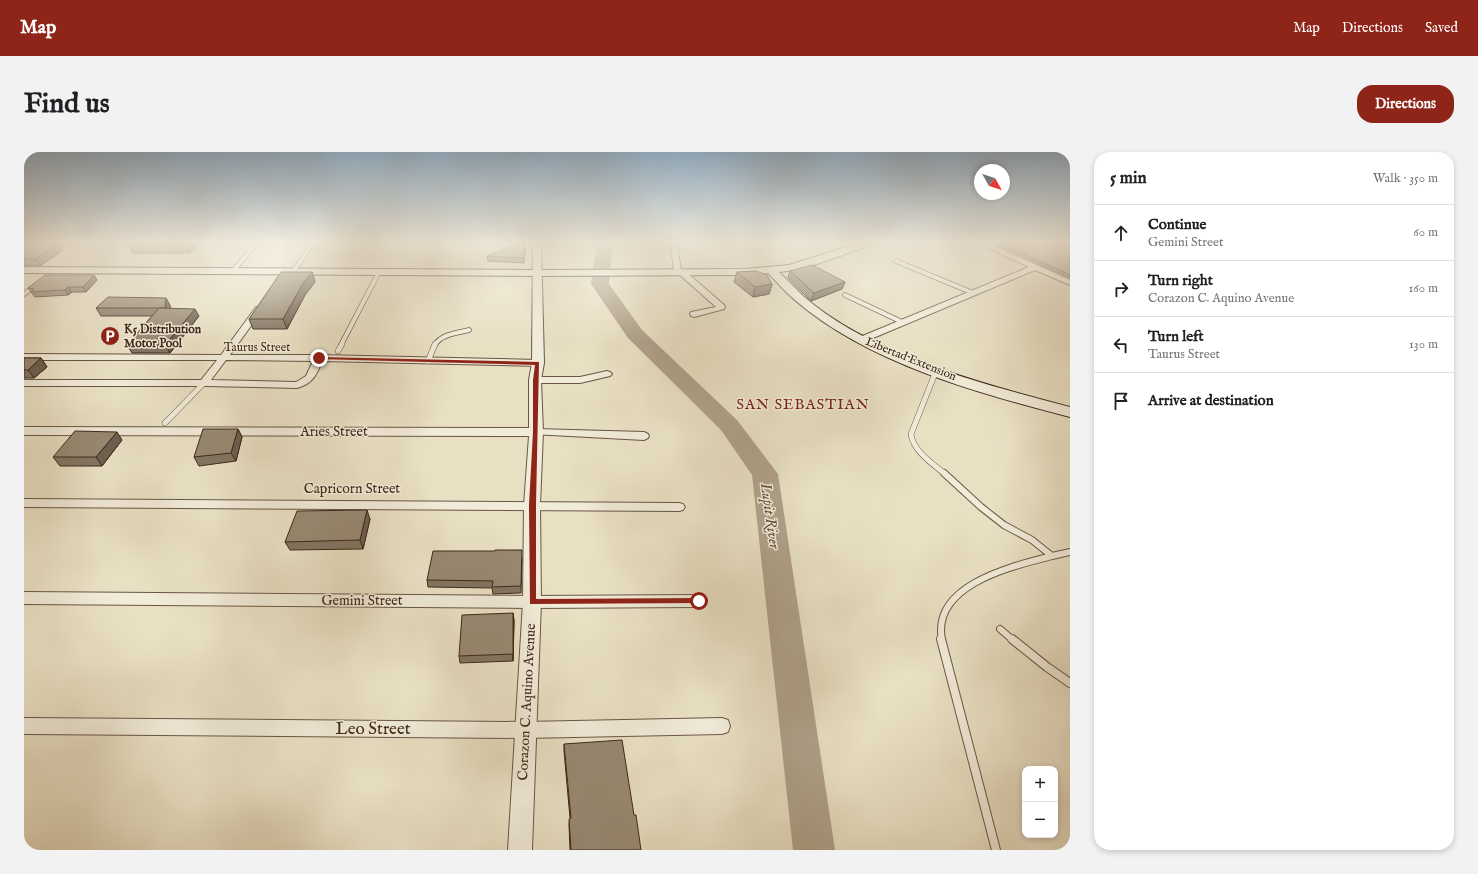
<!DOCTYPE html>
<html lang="en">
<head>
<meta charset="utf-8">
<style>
  :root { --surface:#fff; --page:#f2f2f2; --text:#202124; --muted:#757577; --line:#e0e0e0; --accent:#8f2418 }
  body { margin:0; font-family:"IM FELL English",serif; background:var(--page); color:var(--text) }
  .controls { position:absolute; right:12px; bottom:12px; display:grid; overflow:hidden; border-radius:8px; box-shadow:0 2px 6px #0003 }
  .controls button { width:36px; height:36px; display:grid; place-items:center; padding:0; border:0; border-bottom:1px solid var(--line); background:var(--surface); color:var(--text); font:20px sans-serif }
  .compass { position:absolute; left:950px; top:12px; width:36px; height:36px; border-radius:50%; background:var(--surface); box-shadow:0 2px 6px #0003; rotate:130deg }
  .stop { position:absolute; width:12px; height:12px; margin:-9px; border:3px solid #8f2418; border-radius:50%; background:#fff }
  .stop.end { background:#8f2418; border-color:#fff; box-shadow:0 1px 4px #0008 }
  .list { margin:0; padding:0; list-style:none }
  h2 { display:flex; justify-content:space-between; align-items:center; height:52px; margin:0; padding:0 16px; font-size:17px }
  h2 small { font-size:13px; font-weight:400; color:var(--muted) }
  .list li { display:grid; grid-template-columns:26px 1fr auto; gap:12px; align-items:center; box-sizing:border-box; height:56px; padding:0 16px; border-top:1px solid var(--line) }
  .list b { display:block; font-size:15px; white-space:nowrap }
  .list p { margin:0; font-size:13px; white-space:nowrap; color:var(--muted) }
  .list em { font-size:13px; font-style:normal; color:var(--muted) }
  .icon { flex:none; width:22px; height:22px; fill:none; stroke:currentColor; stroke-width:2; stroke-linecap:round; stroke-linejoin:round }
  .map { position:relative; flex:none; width:1046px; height:698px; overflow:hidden; border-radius:16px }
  header { display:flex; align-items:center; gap:24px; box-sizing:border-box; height:56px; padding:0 20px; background:var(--accent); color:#fff }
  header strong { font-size:19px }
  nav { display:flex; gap:22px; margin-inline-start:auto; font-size:14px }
  .intro { display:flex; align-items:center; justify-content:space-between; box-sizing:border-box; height:96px; padding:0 24px }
  h1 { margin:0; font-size:28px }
  .button { padding:10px 18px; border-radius:16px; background:var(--accent); color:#fff; font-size:14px; font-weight:700 }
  main { display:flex; gap:24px; padding:0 24px }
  aside { flex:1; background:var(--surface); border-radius:16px; box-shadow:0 2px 6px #0003 }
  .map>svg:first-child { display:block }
  .green { fill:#ccc1a7; stroke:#857460 }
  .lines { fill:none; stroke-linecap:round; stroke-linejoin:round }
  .river { fill:#afa18a; fill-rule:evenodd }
  .service-far3-casing { stroke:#695644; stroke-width:5.5 }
  .service-far2-casing { stroke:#695644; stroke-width:6 }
  .service-far1-casing { stroke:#695644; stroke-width:8 }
  .service-casing { stroke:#695644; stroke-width:10 }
  .minor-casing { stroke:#695644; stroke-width:2 }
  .tertiary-casing { stroke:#695644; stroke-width:2 }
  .secondary-casing { stroke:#3e2819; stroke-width:2 }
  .service-far3 { stroke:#f1ebd9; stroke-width:4 }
  .service-far2 { stroke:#f1ebd9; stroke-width:5 }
  .service-far1 { stroke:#f1ebd9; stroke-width:6 }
  .service { stroke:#f1ebd9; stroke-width:8 }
  .minor { fill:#f1ebd9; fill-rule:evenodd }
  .tertiary { fill:#f1ebd9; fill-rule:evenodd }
  .secondary { fill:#f1ebd9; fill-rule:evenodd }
  .wall { fill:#827562; stroke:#3e2819 }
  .shaded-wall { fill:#6a5f50; stroke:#3e2819 }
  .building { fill:#978872; stroke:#3e2819 }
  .route { fill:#8f2418 }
  .labels { text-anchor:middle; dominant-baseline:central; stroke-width:3; stroke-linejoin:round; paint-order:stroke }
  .far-poi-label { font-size:12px; font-weight:bold; fill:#3e2819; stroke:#f1ebd9; text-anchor:start }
  .far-street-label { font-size:12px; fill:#3e2819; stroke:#f1ebd9 }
  .street-label { font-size:14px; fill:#3e2819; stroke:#f1ebd9 }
  .neighbourhood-label { font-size:15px; letter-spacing:1px; fill:#7a1f14; stroke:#f1ebd9 }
  .water-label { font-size:15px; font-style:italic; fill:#604c3b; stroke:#f1ebd9 }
  .near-street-label { font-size:17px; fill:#3e2819; stroke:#f1ebd9 }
</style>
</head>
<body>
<header>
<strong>Map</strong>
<nav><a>Map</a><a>Directions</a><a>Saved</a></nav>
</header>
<div class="intro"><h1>Find us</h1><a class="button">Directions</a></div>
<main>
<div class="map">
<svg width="1046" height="698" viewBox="0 0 1046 698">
  <rect width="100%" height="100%" fill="#e9e0c4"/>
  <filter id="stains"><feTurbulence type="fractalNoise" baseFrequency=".005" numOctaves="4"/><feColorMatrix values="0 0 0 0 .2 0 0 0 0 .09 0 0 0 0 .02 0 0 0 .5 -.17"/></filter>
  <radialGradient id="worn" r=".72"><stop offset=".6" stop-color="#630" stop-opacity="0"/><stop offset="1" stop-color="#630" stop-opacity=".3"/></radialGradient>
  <path class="green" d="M321 91H460V93Z"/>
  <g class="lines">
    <path class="river" d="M573 91H589L585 132 618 178 713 268 754 322 811 698H769L728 323 697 278 604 186 567 132Z"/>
    <defs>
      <path id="service-far3" d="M872 109 949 141
        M208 120 233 91
        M269 120 289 91
        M0 142 11 134
        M821 143 878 170
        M317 193 355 120
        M411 193C417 182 434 181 445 178"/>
      <path id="service-far2" d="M314 199 318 192
        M404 209 411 192
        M912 219 887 282C889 299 908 311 921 322
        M141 271 180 231"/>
      <path id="service-far1" d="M920 321 957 355 980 373 1008 388 1028 404 1046 400
        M976 477 989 488
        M918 488C907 432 990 414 1028 404"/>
      <path id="service" d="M917 487 972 698
        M988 487 1023 515 1046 531"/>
      <path id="minor" d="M646 91H653L657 119H661L700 153 701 155 700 157 670 165 667 164 666 162 667 160 692 155 656 123H651Z
        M955 91H963L1046 128V133L1011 118 842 189H836L835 187 836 185 1005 115 956 92Z
        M232 155H235L239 157 206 203H295L514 208 519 211 514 214 298 209C293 223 288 232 273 236L180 234H0V228H177L193 208H0V202L197 203ZM202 208 289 209 282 224 272 230 187 228Z
        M583 219 586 220 588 222 586 224 556 231H511L506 228 511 225H556Z
        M512 277 620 280 624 282 625 284 624 286 620 288 508 282 507 280 508 278Z
        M0 347 655 351 659 352 661 355 659 358 655 359 0 355Z
        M0 440 508 444 675 443 680 445 682 449 680 453 675 455 508 456 0 452Z
        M0 566 501 570 698 566 704 568 706 574 704 580 698 582 501 586 0 582Z"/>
      <path id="tertiary" d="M509 91H517L520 211 517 228 519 280 516 353 517 450 508 698H484L499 450 500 353 505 284 0 283V275L505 276V228L508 211Z"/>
      <path id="secondary" d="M834 91H848L847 93C817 103 787 117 755 120 763 128 771 136 779 144 848 204 959 232 1046 255V265C954 241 846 212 772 149 762 141 753 130 744 121L722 123 513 124 0 121V115L513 118 722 117 765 113Z"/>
    </defs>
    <use href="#service-far3" class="service-far3-casing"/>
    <use href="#service-far2" class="service-far2-casing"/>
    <use href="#service-far1" class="service-far1-casing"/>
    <use href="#service" class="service-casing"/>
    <use href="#minor" class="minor-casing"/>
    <use href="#tertiary" class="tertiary-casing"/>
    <use href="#secondary" class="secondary-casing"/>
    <use href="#service-far3" class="service-far3"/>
    <use href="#service-far2" class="service-far2"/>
    <use href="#service-far1" class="service-far1"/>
    <use href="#service" class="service"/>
    <use href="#minor" class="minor"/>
    <use href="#tertiary" class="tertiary"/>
    <use href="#secondary" class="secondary"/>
  </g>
  <path class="wall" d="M108 91H176L166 101H109L105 94Z
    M502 91 500 111 464 109 463 104Z
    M968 91H1046V126Z
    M0 93 39 98 16 114H0Z
    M766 119 821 130 818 137 787 149 764 126Z
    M288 120 291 130 281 143 263 177H229L225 167Z
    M713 120 748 132 745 142 729 145 710 130Z
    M73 128 62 140H48L44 143 11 145 4 136Z
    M146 153V156L175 164 146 201H108L103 193 128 164H77L72 156Z
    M0 206H17L23 215 10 226H0Z
    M214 277 218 285 212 309 175 314 170 305Z
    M98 288 78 314H36L29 305Z
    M346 367 339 397 266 398 261 390Z
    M498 405 497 441 469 442 468 436 404 435 403 428Z
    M489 461 490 469 489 509 436 511 435 504Z
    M540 592 617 698H546L545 672 546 666 540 599Z"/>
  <path class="shaded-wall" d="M166 91H176L166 101 163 94Z
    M35 92 39 98 16 114 11 107Z
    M288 120 291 130 281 143 263 177 259 167 278 133Z
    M70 123 73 128 62 140 59 135Z
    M821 130 818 137 787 149 790 141Z
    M748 132 745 142 729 145 731 135Z
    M44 135 48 140 44 143 41 138Z
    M142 146 146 153V164L141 156Z
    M171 157 175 164 146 201 141 193Z
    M17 206 23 215 10 226 4 218Z
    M214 277 218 285 212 309 207 301Z
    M93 280 98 288 78 314 72 305Z
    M343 358 346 367 339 397 336 388Z
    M489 461 490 469 489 509Z"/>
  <path class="building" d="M3 91 35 92 11 107H0V93Z
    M108 91H166L163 94H105Z
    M495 91H501L500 106 463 104Z
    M975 91H1046V123Z
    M788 113 821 130 790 141 766 119Z
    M732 119 743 123 748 132 731 135 713 120Z
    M257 120H288L278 133 259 167H225Z
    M21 123H70L59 135H44L41 138 7 140 10 137 4 136Z
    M84 145 142 146 141 156H72Z
    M135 156 171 157 141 193H103Z
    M0 206H17L4 218H0Z
    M179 277H214L207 301 170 305Z
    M51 279 93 280 72 305H29Z
    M343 358 336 388 261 390 273 359Z
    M471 398H498L497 434 468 435 469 429 403 428 409 399H471Z
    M489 461V502L435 504 438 463Z
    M598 588 610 663H612L617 698H547L545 667 547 666 540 592Z"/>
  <linearGradient id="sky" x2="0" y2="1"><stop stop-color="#91acc2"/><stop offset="0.48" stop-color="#f5f1e4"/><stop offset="1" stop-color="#f5f1e4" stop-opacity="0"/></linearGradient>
  <rect width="1046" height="188" fill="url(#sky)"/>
  <path class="route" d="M295 205 515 210 512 353V447L675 446 679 449 678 451 506 452 505 353 509 280V228L511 213 293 207V205Z"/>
  <defs>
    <symbol id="parking-disc" viewBox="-11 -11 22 22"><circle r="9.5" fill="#8f2418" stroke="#f1ebd9"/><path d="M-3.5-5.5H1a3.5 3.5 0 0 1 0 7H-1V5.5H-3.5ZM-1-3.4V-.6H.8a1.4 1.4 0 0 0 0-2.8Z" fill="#fff"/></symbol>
  </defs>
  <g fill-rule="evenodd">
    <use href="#parking-disc" x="75" y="173" width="22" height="22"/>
  </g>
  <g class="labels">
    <g class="far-poi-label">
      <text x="100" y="177">K5 Distribution<tspan x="100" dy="14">Motor Pool</tspan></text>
    </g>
    <g class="far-street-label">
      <text x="233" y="195">Taurus Street</text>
      <text transform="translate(887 207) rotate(22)">Libertad Extension</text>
    </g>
    <g class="street-label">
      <text x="310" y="280">Aries Street</text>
      <text x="328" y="337">Capricorn Street</text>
      <text x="338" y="449">Gemini Street</text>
      <text transform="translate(503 550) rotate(-87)">Corazon C. Aquino Avenue</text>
    </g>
    <g class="neighbourhood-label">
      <text x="779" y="252">SAN SEBASTIAN</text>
    </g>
    <g class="water-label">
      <text transform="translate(746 364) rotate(82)">Lupit River</text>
    </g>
    <g class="near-street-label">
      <text x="349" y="577">Leo Street</text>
    </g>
  </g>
  <rect width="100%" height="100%" filter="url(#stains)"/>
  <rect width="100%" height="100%" fill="url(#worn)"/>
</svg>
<div class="controls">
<button>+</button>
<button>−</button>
</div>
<svg class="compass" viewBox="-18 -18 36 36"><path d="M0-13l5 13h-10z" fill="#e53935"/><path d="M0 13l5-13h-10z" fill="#757577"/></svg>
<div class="stop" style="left:675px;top:449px"></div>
<div class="stop end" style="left:295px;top:206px"></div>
</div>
<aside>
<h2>5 min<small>Walk · 350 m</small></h2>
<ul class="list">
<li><svg class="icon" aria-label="ahead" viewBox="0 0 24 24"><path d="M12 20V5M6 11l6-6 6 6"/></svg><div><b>Continue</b><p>Gemini Street</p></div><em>60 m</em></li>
<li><svg class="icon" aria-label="right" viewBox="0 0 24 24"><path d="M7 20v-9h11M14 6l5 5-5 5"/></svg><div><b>Turn right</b><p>Corazon C. Aquino Avenue</p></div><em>160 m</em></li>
<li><svg class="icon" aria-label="left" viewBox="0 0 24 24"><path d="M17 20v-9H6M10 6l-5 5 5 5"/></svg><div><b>Turn left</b><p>Taurus Street</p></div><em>130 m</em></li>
<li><svg class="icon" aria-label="arrive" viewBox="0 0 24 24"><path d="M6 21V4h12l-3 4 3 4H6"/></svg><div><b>Arrive at destination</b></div></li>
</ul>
</aside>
</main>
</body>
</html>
